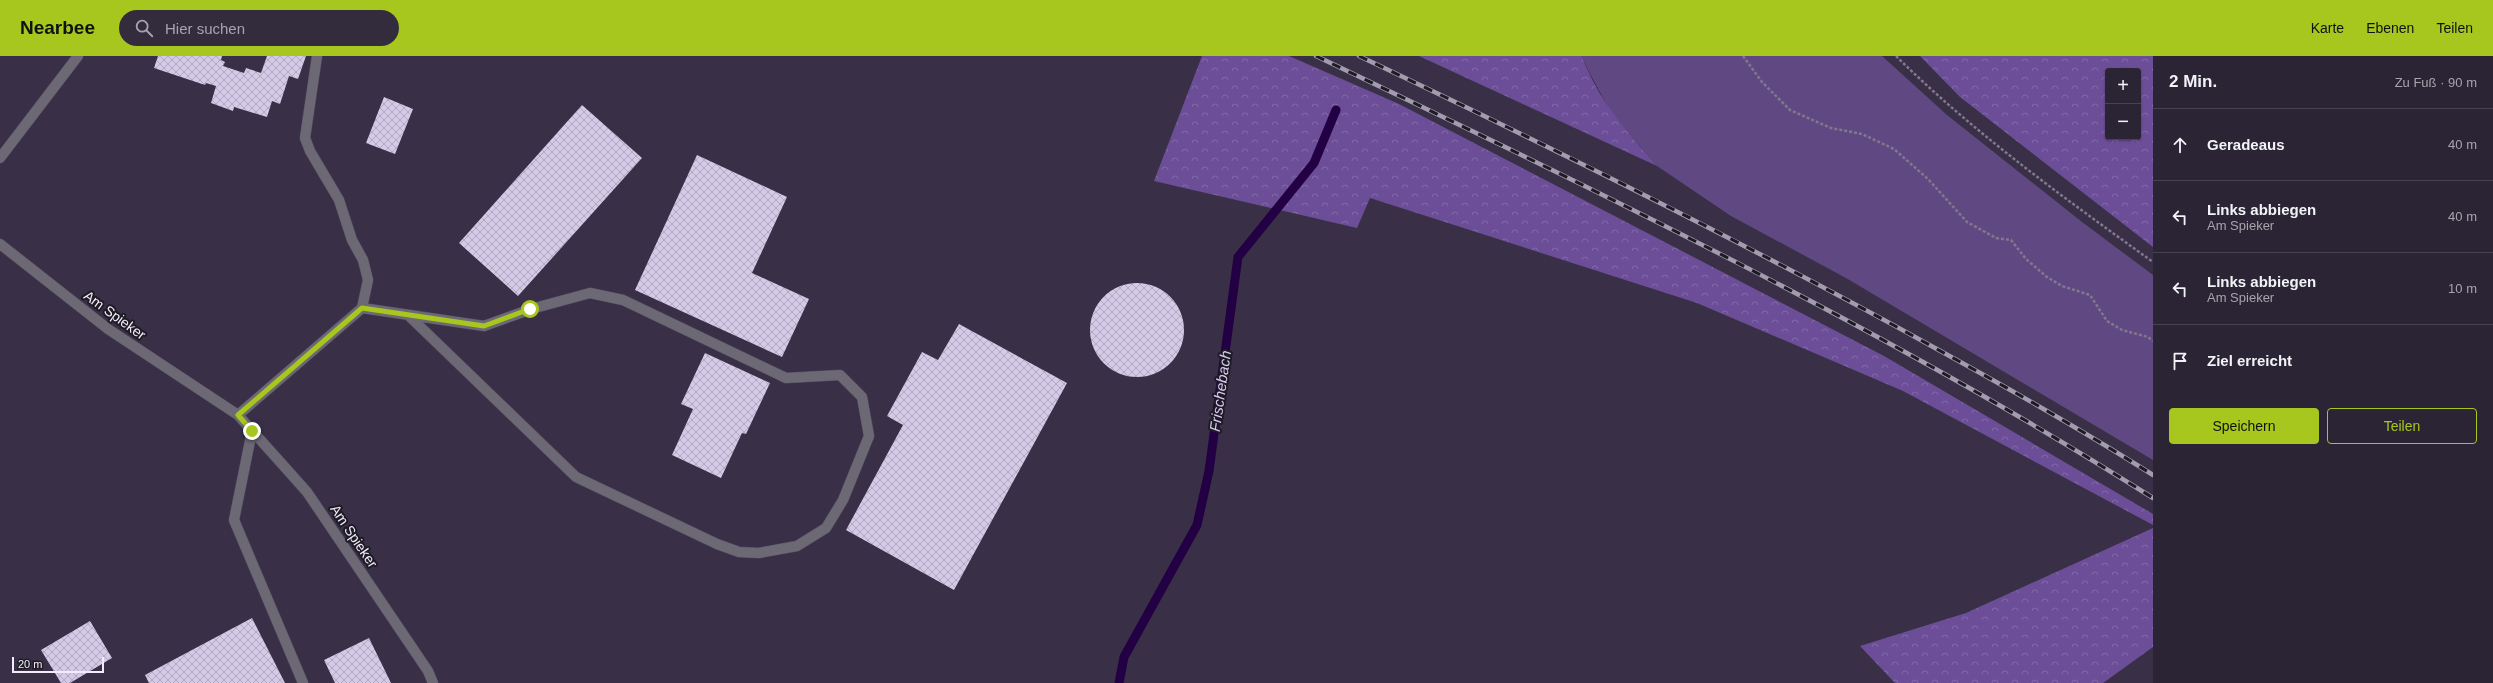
<!DOCTYPE html>
<html lang="de">
<head>
<meta charset="utf-8">
<style>
  :root { --surface:#2b2435; --page:#332c3d; --text:#f1f3f6; --muted:#a6a4ad; --line:#474150; --accent:#a7c71e }
  body { margin:0; font-family:Arial,sans-serif; background:var(--page); color:var(--text) }
  .controls { position:absolute; right:12px; top:12px; display:grid; overflow:hidden; border-radius:4px; box-shadow:0 1px 3px #0004 }
  .controls button { width:36px; height:36px; display:grid; place-items:center; padding:0; border:0; border-bottom:1px solid var(--line); background:var(--surface); color:var(--text); font:20px sans-serif }
  .scale { position:absolute; left:12px; bottom:10px; width:92px; box-sizing:border-box; padding-left:4px; border:2px solid #f1ecfb; border-top:0; font-size:11px; line-height:14px; white-space:nowrap; color:#f1ecfb; -webkit-text-stroke:3px #1e1b25; paint-order:stroke }
  .stop { position:absolute; width:12px; height:12px; margin:-9px; border:3px solid #a7c71e; border-radius:50%; background:#fff }
  .stop.end { background:#a7c71e; border-color:#fff; box-shadow:0 1px 4px #0008 }
  .list { margin:0; padding:0; list-style:none }
  h2 { display:flex; justify-content:space-between; align-items:center; height:52px; margin:0; padding:0 16px; font-size:17px }
  h2 small { font-size:13px; font-weight:400; color:var(--muted) }
  .list li { display:grid; grid-template-columns:26px 1fr auto; gap:12px; align-items:center; box-sizing:border-box; height:72px; padding:0 16px; border-top:1px solid var(--line) }
  .list b { display:block; font-size:15px; white-space:nowrap }
  .list p { margin:0; font-size:13px; white-space:nowrap; color:var(--muted) }
  .list em { font-size:13px; font-style:normal; color:var(--muted) }
  .actions { display:flex; gap:8px; padding:12px 16px }
  .actions a { flex:1; padding:9px 0; border:1px solid var(--accent); border-radius:4px; text-align:center; font-size:14px; color:var(--accent) }
  .actions .main { background:var(--accent); color:#111 }
  .icon { flex:none; width:22px; height:22px; fill:none; stroke:currentColor; stroke-width:2; stroke-linecap:round; stroke-linejoin:round }
  .map { position:relative; flex:none; width:2153px; height:627px; overflow:hidden }
  header { display:flex; align-items:center; gap:24px; box-sizing:border-box; height:56px; padding:0 20px; background:var(--accent); color:#111 }
  header strong { font-size:19px }
  nav { display:flex; gap:22px; margin-inline-start:auto; font-size:14px }
  .search { width:280px; height:36px; background:var(--page); display:flex; align-items:center; gap:10px; box-sizing:border-box; padding:0 14px; border-radius:22px; color:var(--muted); font-size:15px }
  main { display:flex }
  aside { flex:1; background:var(--surface) }
  .map>svg:first-child { display:block }
  .grass { fill:#604983 }
  .forest { fill:url(#forest-crowns); fill-rule:evenodd }
  .lines { fill:none; stroke-linecap:round; stroke-linejoin:round }
  .stream { stroke:#230044; stroke-width:9 }
  .building { fill:url(#building-cross-hatch) }
  .lane-casing { stroke:#564e64; stroke-width:11 }
  .street-casing { stroke:#564e64; stroke-width:11 }
  .path { stroke:#80788c; stroke-width:2.5; stroke-dasharray:3 2; stroke-linecap:butt }
  .lane { stroke:#6c6874; stroke-width:10 }
  .street { stroke:#6c6874; stroke-width:10 }
  .rail-casing { stroke:#a39cae; stroke-width:4.5 }
  .rail { stroke:#1e1b25; stroke-width:3; stroke-dasharray:9; stroke-linecap:butt }
  .route { stroke:#a7c71e; stroke-width:5 }
  .labels { text-anchor:middle; dominant-baseline:central; stroke-width:4; stroke-linejoin:round; paint-order:stroke }
  .street-label { font-size:14px; fill:#f1ecfb; stroke:#1e1b25 }
  .water-label { font-size:15px; font-style:italic; fill:#d9cbf5; stroke:#1e1b25 }
</style>
</head>
<body>
<header>
<strong>Nearbee</strong>
<div class="search"><svg class="icon" aria-label="search" viewBox="0 0 24 24"><circle cx="10" cy="10" r="6"/><path d="M15 15l6 6"/></svg>Hier suchen</div>
<nav><a>Karte</a><a>Ebenen</a><a>Teilen</a></nav>
</header>
<main>
<div class="map">
<svg width="2153" height="627" viewBox="0 0 2153 627">
  <defs>
    <pattern id="forest-crowns" width="20" height="18" patternUnits="userSpaceOnUse"><rect width="20" height="18" fill="#6c4e98"/><path d="M2 6a3 3 0 1 1 6 0M12 15a3 3 0 1 1 6 0" fill="none" stroke="#8168a7"/></pattern>
    <pattern id="building-cross-hatch" width="8" height="8" patternUnits="userSpaceOnUse"><rect width="8" height="8" fill="#d4cae7"/><path d="M0 0l8 8M0 8l8-8" fill="none" stroke="#b1a9c0"/></pattern>
  </defs>
  <rect width="100%" height="100%" fill="#393047"/>
  <path class="grass" d="M1582 0H1882L1947 59 2082 166 2153 219V404L1846 222 1731 160 1657 110 1612 58 1589 16Z"/>
  <path class="forest" d="M1202 0H1289L1399 48 1884 300 2153 458V469L1903 335 1697 247 1370 142 1357 172 1154 125Z
    M1419 0H1582C1599 46 1626 74 1657 110Z
    M1920 0H2153V191L1960 41ZM2108 15H2138V81H2108Z
    M2153 472V591L2103 627H1895L1860 590 1966 557Z"/>
  <g class="lines">
    <path class="stream" d="M1119 627 1124 601 1197 469 1209 415 1238 201 1314 107 1336 54"/>
  </g>
  <path class="building" d="M158 0H222L221 4 225 6 223 10 244 17 246 12 261 17 267 0H306L298 23 289 20 280 48 272 45 267 61 234 51 233 55 211 47 216 30 206 27 205 29 154 12Z
    M384 41 413 53 395 98 366 87Z
    M582 49 642 102 518 240 459 187Z
    M697 99 787 141 752 217 809 243 782 301 635 234Z
    M1090 274a47 47 0 1 1 94 0a47 47 0 1 1-94 0Z
    M959 268 1067 327 954 534 846 474 903 369 887 360 922 296 938 304Z
    M705 297 770 327 746 378 742 377 721 422 672 399 693 353 681 348Z
    M252 562 285 627H149L145 619Z
    M90 565 112 602 70 627H61L41 594Z
    M369 582 391 627H335L324 604Z"/>
  <g class="lines">
    <defs>
      <path id="lane" d="M317 0 305 82 310 95 339 144 352 184 363 204 368 224 362 252 484 270 531 253 590 237 623 244 786 322 840 319 862 341 869 380 843 444 826 472 797 490 759 497 739 496 717 488 576 421 408 259
        M0 102 78 0
        M252 375 234 464 303 627"/>
      <path id="street" d="M0 188 108 273 238 359 307 436 428 615 433 627
        M238 359 362 252"/>
    </defs>
    <use href="#lane" class="lane-casing"/>
    <use href="#street" class="street-casing"/>
    <path class="path" d="M1743 0 1762 26 1790 54 1831 72 1862 78 1894 93 1928 123 1967 166 1996 182 2011 184 2026 203 2047 221 2062 230 2090 239 2107 265 2122 274 2148 281 2153 285
      M1896 0C1974 77 2064 142 2153 206"/>
    <use href="#lane" class="lane"/>
    <use href="#street" class="street"/>
    <defs>
      <path id="rail" d="M1316 0C1600 136 1886 273 2153 442
        M1359 0C1553 92 1746 187 1935 292 2008 332 2082 374 2153 419"/>
    </defs>
    <use href="#rail" class="rail-casing"/>
    <use href="#rail" class="rail"/>
  </g>
  <g class="lines">
    <path class="route" d="M252 375 238 359 362 252 484 270 530 253"/>
  </g>
  <g class="labels">
    <g class="street-label">
      <text transform="translate(115 259) rotate(36)">Am Spieker</text>
      <text transform="translate(354 480) rotate(56)">Am Spieker</text>
    </g>
    <g class="water-label">
      <text transform="translate(1220 335) rotate(-82)">Frischebach</text>
    </g>
  </g>
</svg>
<div class="controls">
<button>+</button>
<button>−</button>
</div>
<div class="scale">20 m</div>
<div class="stop" style="left:530px;top:253px"></div>
<div class="stop end" style="left:252px;top:375px"></div>
</div>
<aside>
<h2>2 Min.<small>Zu Fuß · 90 m</small></h2>
<ul class="list">
<li><svg class="icon" aria-label="ahead" viewBox="0 0 24 24"><path d="M12 20V5M6 11l6-6 6 6"/></svg><div><b>Geradeaus</b></div><em>40 m</em></li>
<li><svg class="icon" aria-label="left" viewBox="0 0 24 24"><path d="M17 20v-9H6M10 6l-5 5 5 5"/></svg><div><b>Links abbiegen</b><p>Am Spieker</p></div><em>40 m</em></li>
<li><svg class="icon" aria-label="left" viewBox="0 0 24 24"><path d="M17 20v-9H6M10 6l-5 5 5 5"/></svg><div><b>Links abbiegen</b><p>Am Spieker</p></div><em>10 m</em></li>
<li><svg class="icon" aria-label="arrive" viewBox="0 0 24 24"><path d="M6 21V4h12l-3 4 3 4H6"/></svg><div><b>Ziel erreicht</b></div></li>
</ul>
<div class="actions"><a class="main">Speichern</a><a>Teilen</a></div>
</aside>
</main>
</body>
</html>
